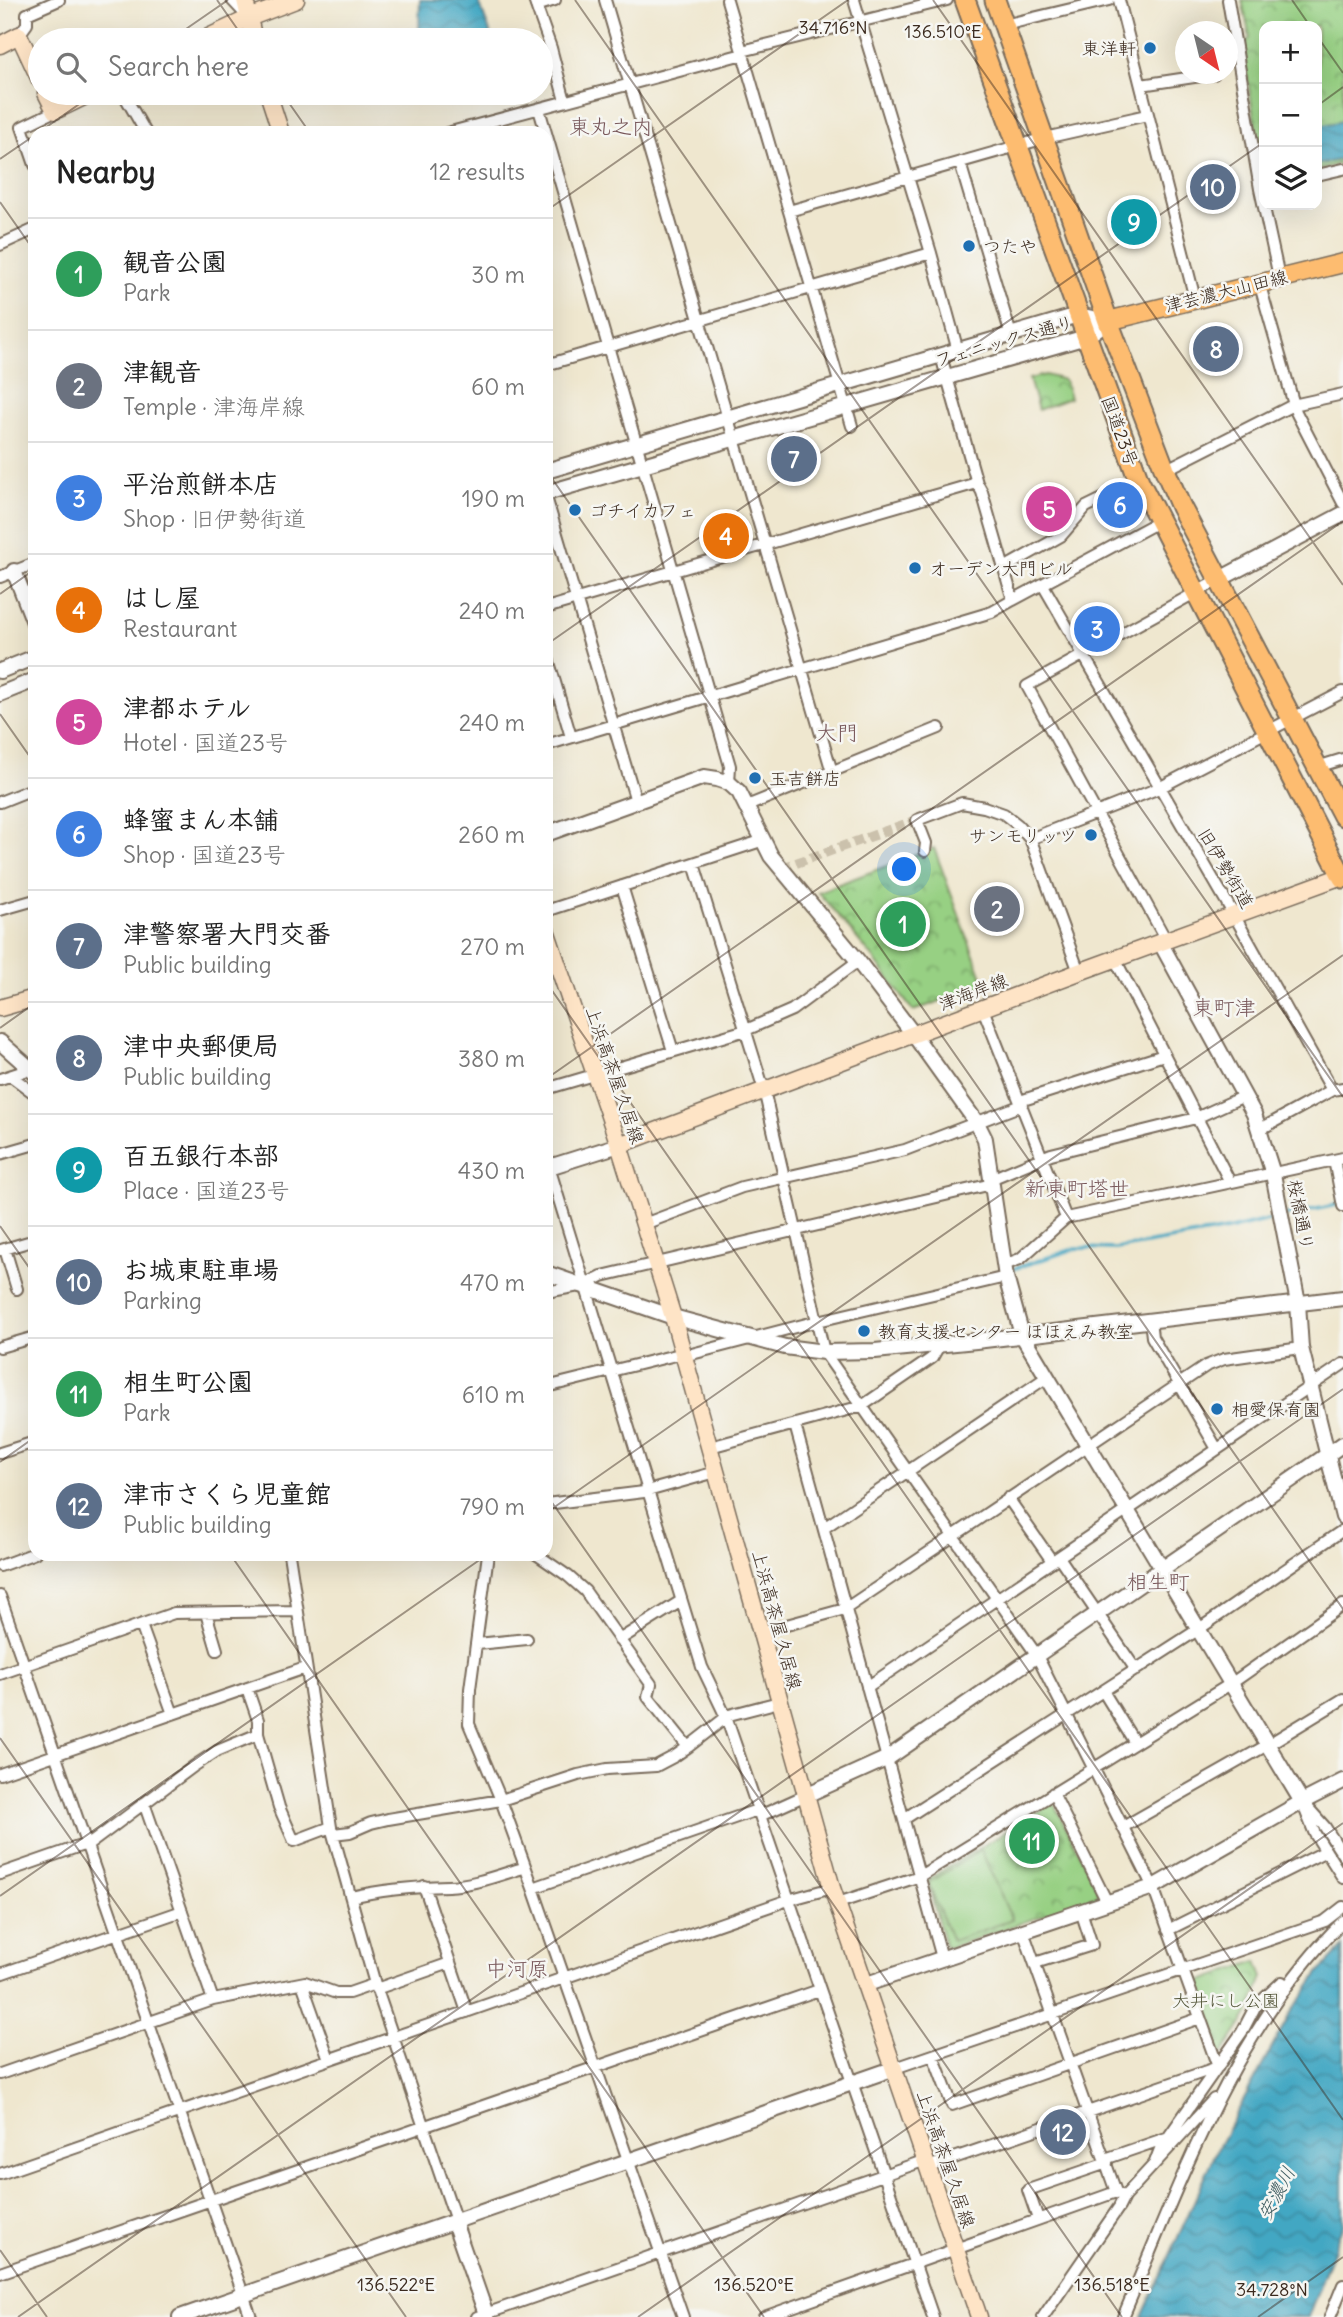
<!DOCTYPE html>
<html lang="en">
<head>
<meta charset="utf-8">
<style>
  :root { --surface:#fff; --page:#f2f2f2; --text:#222; --muted:#767676; --line:#e0e0e0; --accent:#ea580c }
  body { margin:0; font-family:Delius,"Klee One",sans-serif; background:var(--page); color:var(--text) }
  .controls { position:absolute; right:21px; top:21px; display:grid; overflow:hidden; border-radius:14px; box-shadow:0 7px 28px #0002 }
  .controls button { width:63px; height:63px; display:grid; place-items:center; padding:0; border:0; border-bottom:2px solid var(--line); background:var(--surface); color:var(--text); font:35px sans-serif }
  .compass { position:absolute; left:1175px; top:21px; width:63px; height:63px; border-radius:50%; background:var(--surface); box-shadow:0 7px 28px #0002; rotate:145deg }
  .you { position:absolute; left:905px; top:870px; width:24px; height:24px; margin:-18px; border:5px solid #fff; border-radius:50%; background:#1a73e8; box-shadow:0 0 0 10px #1a73e833 }
  .badge { display:grid; place-items:center; width:46px; height:46px; border-radius:50%; background:var(--accent); color:#fff; font-size:23px; font-weight:700 }
  .pin { position:absolute; translate:-50% -50%; border:4px solid #fff; box-shadow:0 2px 7px #0006 }
  .list { margin:0; padding:0; list-style:none }
  h2 { display:flex; justify-content:space-between; align-items:center; height:91px; margin:0; padding:0 28px; font-size:30px }
  h2 small { font-size:23px; font-weight:400; color:var(--muted) }
  .list li { display:grid; grid-template-columns:46px 1fr auto; gap:21px; align-items:center; box-sizing:border-box; height:112px; padding:0 28px; border-top:2px solid var(--line) }
  .list b { display:block; font-size:26px; white-space:nowrap }
  .list p { margin:0; font-size:23px; white-space:nowrap; color:var(--muted) }
  .list em { font-size:23px; font-style:normal; color:var(--muted) }
  .icon { flex:none; width:38px; height:38px; fill:none; stroke:currentColor; stroke-width:2; stroke-linecap:round; stroke-linejoin:round }
  .map { position:relative; flex:none; width:1343px; height:2317px; overflow:hidden }
  .search { position:absolute; background:var(--surface); box-shadow:0 7px 28px #0002; left:28px; top:28px; width:525px; height:77px; display:flex; align-items:center; gap:18px; box-sizing:border-box; padding:0 24px; border-radius:38px; color:var(--muted); font-size:26px }
  .panel { position:absolute; background:var(--surface); box-shadow:0 7px 28px #0002; left:28px; top:126px; width:525px; height:1435px; border-radius:21px }
  .map>svg:first-child { display:block }
  .park { fill:url(#park-crowns); stroke:#697d50; stroke-width:2 }
  .pitch { fill:#97d083; stroke:#697d50; stroke-width:2 }
  .water { fill:url(#water-waves); stroke:#3f6870; stroke-width:2 }
  .lines { fill:none; stroke-linecap:round; stroke-linejoin:round }
  .stream { stroke:#43a7c3; stroke-width:3.5 }
  .minor-tunnel { stroke:#cbc1ac; stroke-width:10; stroke-dasharray:10 5; stroke-linecap:butt }
  .minor-casing { stroke:#7a6c5c; stroke-width:14 }
  .tertiary-casing { stroke:#7a6c5c; stroke-width:18 }
  .secondary-casing { stroke:#7a6c5c; stroke-width:19 }
  .primary-casing { stroke:#7a6c5c; stroke-width:21 }
  .trunk-casing { stroke:#7a6c5c; stroke-width:23 }
  .minor { stroke:#fff; stroke-width:10 }
  .tertiary { stroke:#fff; stroke-width:14 }
  .secondary { stroke:#fee4c6; stroke-width:16 }
  .primary { stroke:#fdbc70; stroke-width:18 }
  .trunk { stroke:#fdbc70; stroke-width:19 }
  .ticks { fill:none; stroke:#3b2a1e; stroke-width:2; stroke-opacity:0.45 }
  .poi-dot { fill:#1f6fb2; stroke:#f6f6f2; stroke-width:2.5 }
  .labels { text-anchor:middle; dominant-baseline:central; stroke-width:5; stroke-linejoin:round; paint-order:stroke }
  .poi-label { font-size:18px; fill:#3b2a1e; stroke:#f6f6f2; text-anchor:start }
  .street-label { font-size:18px; fill:#3b2a1e; stroke:#f6f6f2 }
  .park-label { font-size:18px; fill:#525437; stroke:#f6f6f2 }
  .water-label { font-size:19px; font-style:italic; fill:#3e5c60; stroke:#f6f6f2 }
  .quarter-label { font-size:21px; fill:#78575a; stroke:#f6f6f2 }
  .ticks-label { font-size:18px; text-anchor:middle; fill:#3b2a1e; stroke:#f6f6f2; stroke-width:5; stroke-linejoin:round; paint-order:stroke }
</style>
</head>
<body>
<div class="map">
<svg width="1343" height="2317" viewBox="0 0 1343 2317">
  <defs>
    <pattern id="park-crowns" width="20" height="18" patternUnits="userSpaceOnUse" patternTransform="scale(1.75)"><rect width="20" height="18" fill="#97d083"/><path d="M2 6a3 3 0 1 1 6 0M12 15a3 3 0 1 1 6 0" fill="none" stroke="#7ca96b"/></pattern>
    <pattern id="water-waves" width="16" height="10" patternUnits="userSpaceOnUse" patternTransform="scale(1.75)"><rect width="16" height="10" fill="#43a7c3"/><path d="M0 5q4-4 8 0t8 0" fill="none" stroke="#39889e"/></pattern>
  </defs>
  <rect width="100%" height="100%" fill="#f6f6f2"/>
  <filter id="ink" filterUnits="userSpaceOnUse"><feTurbulence type="fractalNoise" baseFrequency=".0143" numOctaves="2"/><feDisplacementMap in="SourceGraphic" scale="14" xChannelSelector="R" yChannelSelector="G"/><feConvolveMatrix kernelMatrix="1 2 1 2 8 2 1 2 1" color-interpolation-filters="sRGB"/></filter>
  <filter id="wash" filterUnits="userSpaceOnUse"><feTurbulence type="fractalNoise" baseFrequency=".00686" numOctaves="4" result="noise"/><feDisplacementMap in="SourceGraphic" scale="28" xChannelSelector="R" yChannelSelector="G"/><feGaussianBlur stdDeviation="1.57" result="paint"/><feColorMatrix in="noise" values="0 0 0 0 0 0 0 0 0 0 0 0 0 0 0 0 0 1.4 0 .05"/><feComposite in="paint" operator="in"/></filter>
  <g filter="url(#wash)">
    <rect width="100%" height="100%" fill="#efe7cf"/>
    <path class="park" d="M1242 0H1343V163L1317 170V26H1264V177L1242 46 1250 38Z
      M1045 375 1064 380 1070 398 1038 410 1029 379Z
      M934 848 985 985 913 1011 871 955 818 892Z
      M1051 1804H1054L1099 1892 1097 1897 948 1948 945 1946 928 1883 930 1878Z
      M1257 1961 1263 1977 1249 2013 1222 2054 1218 2053 1194 1984Z"/>
    <path class="pitch" d="M981 1850 1012 1920 952 1941 928 1883Z"/>
    <path class="water" d="M420 0H478L493 40H452L449 38 445 40H406L419 31Z
      M1343 121V159L1317 165V126Z
      M1343 1947V2224L1308 2317H1142L1219 2146 1290 2014 1322 1969Z"/>
    <g class="lines">
      <path class="stream" d="M1283 1216 1341 1204
        M1010 1270 1077 1248 1116 1249 1227 1230 1276 1218"/>
    </g>
  </g>
  <g filter="url(#ink)">
    <g class="lines">
      <path class="minor-tunnel" d="M782 868 917 820"/>
      <defs>
        <path id="minor" d="M232 0 247 16
          M534 0 551 48 565 101
          M605 0 832 772
          M727 0 852 426
          M854 0 931 253 958 351
          M1119 0 1195 299
          M1228 0 1260 189 1279 277
          M536 6 555 0
          M1004 25 1109 0
          M19 35 27 24V14L59 0
          M742 51 947 0
          M1141 85 1214 74
          M123 93 146 133
          M539 109 546 133
          M447 133 743 54
          M546 133 730 766 729 783
          M960 163 1011 335
          M35 165 22 127 55 111
          M1317 175 1343 169
          M789 211 1045 138 1147 115
          M0 245 35 229
          M1259 282 1296 412 1343 503
          M546 365 931 253
          M1165 470 1293 405 1343 394
          M546 497 636 801
          M1004 568 1061 536 1086 507 1139 481
          M0 577 35 563
          M1043 585 1234 915 1332 1090
          M1013 600 1158 522
          M546 608 977 483
          M546 652 571 737
          M546 745 992 612 1013 600 982 492 977 483 941 356
          M1317 767 1343 759
          M0 802 35 788
          M747 806 939 728
          M1030 839 1159 788 1343 692
          M925 851 926 843 917 820 962 803 984 807 1004 814 1018 825 1030 839 1033 846 1079 972
          M694 864 764 1090 824 1352 1036 1654 1153 1887 1218 2067 928 2167
          M622 886 673 1051
          M0 910 35 900
          M546 911 761 841
          M1166 940 1027 686 1220 579
          M1115 959 1230 1182
          M983 1009 1066 1218
          M11 1076 35 1094
          M0 1079 34 1068
          M546 1089 746 1030 792 1010 858 961
          M1020 1101 1164 1055
          M1259 1130 1332 1090 1343 1088
          M0 1154 35 1144
          M546 1157 702 1667 726 1717 933 2317
          M1334 1160 1343 1206
          M991 1179 1051 1154 1196 1118 1244 1096
          M644 1224 742 1187 905 1150 1022 1105
          M5 1249 17 1289
          M1 1250 35 1240
          M1004 1265 1020 1259 1066 1218 1343 1158
          M546 1292 585 1285 602 1276 992 1184
          M1150 1320 1152 1337 1217 1449
          M0 1347 35 1337
          M684 1356 818 1321 1006 1277
          M546 1387 684 1353
          M795 1425 942 1958
          M710 1447 862 1406 932 1358 940 1344
          M0 1453 35 1442
          M1008 1498 1052 1561
          M546 1504 644 1492 716 1472
          M824 1528 1047 1377
          M289 1554 331 1827 375 1984 456 2221
          M488 1554 470 1689 469 1724 501 1800 533 1888 683 2317
          M1059 1557 1136 1670
          M0 1566 35 1553
          M0 1596 251 2317
          M206 1613 217 1650
          M141 1625 173 1714
          M761 1632 845 1609 1206 1366 1224 1359 1301 1348
          M619 1640 681 1601
          M477 1644 527 1639
          M0 1674 174 1613 296 1611
          M867 1687 1343 1364
          M247 1688 258 1720V1734L279 1807 294 1841 331 1827
          M1103 1691 1135 1743
          M688 1747 729 1715 779 1702
          M0 1774 305 1668
          M1053 1793 1107 1902
          M1302 1802 1315 1834 1343 1878
          M144 1803 213 2000
          M1309 1809 1325 1827 1343 1855
          M904 1819 1199 1629 1343 1530
          M1123 1827 1269 1744 1343 1699
          M333 1834 350 1832 371 1823 388 1819 501 1800 578 1775 607 1769 656 1766 675 1756 688 1747 648 1697 651 1684 585 1591 568 1576 536 1554
          M87 1846 194 1766 217 1751 258 1734
          M0 1874 86 1844
          M424 1886 467 2012
          M533 1888 757 1810 764 1814 806 1795
          M351 1897C384 1889 415 1887 448 1886 474 1885 499 1875 523 1868L526 1869
          M838 1903 920 1876 1232 1683 1343 1605
          M1168 1930 1326 1851
          M1023 1931 1116 2192 1124 2197 1214 2099
          M1035 1963 1092 1945 1081 1911
          M0 1974 182 1911
          M302 1983 329 2059
          M376 1989 450 1963
          M933 2055 952 2105 1200 2018
          M895 2068 1325 1921 1343 1907
          M0 2074 213 2000 305 1982 336 1993H349L375 1984
          M1105 2159 1169 2137
          M1155 2162 1160 2149 1242 2032 1255 2007 1282 1982
          M0 2174 788 1900 832 1888
          M1038 2219 1028 2190 1107 2163
          M0 2273 819 1990
          M477 2317 926 2160
          M764 2317 1116 2192
          M1043 2317 1119 2207 1124 2197
          M1123 2317C1182 2178 1234 2029 1343 1921
          M1330 2317 1343 2285"/>
        <path id="tertiary" d="M546 471 1078 315 1108 321
          M546 493 1086 337 1108 321
          M14 571 35 625
          M1220 579 1343 514
          M0 671 35 657
          M0 694 35 680
          M546 834 704 777 717 779 729 783 739 792 771 856 858 961 914 1035 977 1123 985 1139 1006 1277 1022 1335 1302 1802
          M1160 942 1254 1114 1273 1174 1298 1303 1301 1348 1343 1517
          M0 1042 35 1073
          M546 1168 619 1145
          M546 1273 673 1317 785 1347 824 1352 875 1351 976 1341 1343 1298
          M806 1795 888 1758 1343 1444
          M867 1984 1153 1887 1302 1802 1343 1781
          M454 2222 487 2317
          M180 2317 895 2068"/>
        <path id="secondary" d="M245 0 254 40
          M202 40 249 18 296 0
          M0 45 19 35 40 80
          M46 93 55 111 92 93
          M268 93 281 133
          M546 930 619 1145 673 1317 832 1888 979 2317
          M0 1008 35 998
          M619 1145 1079 972 1342 876"/>
        <path id="primary" d="M1108 321 1343 263"/>
        <path id="trunk" d="M965 0 1139 481 1343 878
          M995 0 1108 321 1165 470 1181 507 1343 816"/>
      </defs>
      <use href="#minor" class="minor-casing"/>
      <use href="#tertiary" class="tertiary-casing"/>
      <use href="#secondary" class="secondary-casing"/>
      <use href="#primary" class="primary-casing"/>
      <use href="#trunk" class="trunk-casing"/>
      <use href="#minor" class="minor"/>
      <use href="#tertiary" class="tertiary"/>
      <use href="#secondary" class="secondary"/>
      <use href="#primary" class="primary"/>
      <use href="#trunk" class="trunk"/>
    </g>
  </g>
  <path class="ticks" d="M217 0 245 40M575 0 1343 1097M933 0 1343 585M1292 0 1310 26M1317 36 1343 73M170 40 228 0M282 93 310 133M1317 106 1343 87M38 133 95 93M0 159 35 135M0 202 35 252M546 211 848 0M546 470 1343 1609M0 594 35 569M546 645 1264 142M0 714 35 764M546 982 1343 2120M0 1028 35 1003M546 1079 1343 521M0 1226 35 1276M0 1462 35 1437M546 1494 1122 2317M546 1513 1343 955M230 1554 764 2317M0 1738 406 2317M0 1896 488 1554M0 2250 47 2317M18 2317 1343 1389M638 2317 1343 1823M1258 2317 1343 2257"/>
  <g class="poi-dot">
    <circle cx="1150" cy="48" r="7"/>
    <circle cx="969" cy="246" r="7"/>
    <circle cx="575" cy="510" r="7"/>
    <circle cx="915" cy="568" r="7"/>
    <circle cx="755" cy="778" r="7"/>
    <circle cx="1091" cy="835" r="7"/>
    <circle cx="864" cy="1331" r="7"/>
    <circle cx="1217" cy="1409" r="7"/>
  </g>
  <g class="labels">
    <g class="poi-label">
      <text x="1136" y="48" text-anchor="end">東洋軒</text>
      <text x="983" y="246">つたや</text>
      <text x="589" y="510">ゴチイカフェ</text>
      <text x="929" y="568">オーデン大門ビル</text>
      <text x="769" y="778">玉吉餅店</text>
      <text x="1077" y="835" text-anchor="end">サンモリッツ</text>
      <text x="878" y="1331">教育支援センター ほほえみ教室</text>
      <text x="1231" y="1409">相愛保育園</text>
    </g>
    <g class="street-label">
      <text transform="translate(1226 291) rotate(-14)">津芸濃大山田線</text>
      <text transform="translate(1004 341) rotate(-16)">フェニックス通り</text>
      <text transform="translate(1120 431) rotate(70)">国道23号</text>
      <text transform="translate(1226 868) rotate(59)">旧伊勢街道</text>
      <text transform="translate(973 992) rotate(-21)">津海岸線</text>
      <text transform="translate(615 1075) rotate(71)">上浜高茶屋久居線</text>
      <text transform="translate(1301 1215) rotate(79)">桜橋通り</text>
      <text transform="translate(777 1620) rotate(75)">上浜高茶屋久居線</text>
      <text transform="translate(946 2159) rotate(71)">上浜高茶屋久居線</text>
    </g>
    <g class="park-label">
      <text x="1226" y="2000">大井にし公園</text>
    </g>
    <g class="water-label">
      <text transform="translate(1276 2193) rotate(-62)">安濃川</text>
    </g>
    <g class="quarter-label">
      <text x="611" y="126">東丸之内</text>
      <text x="837" y="732">大門</text>
      <text x="1224" y="1007">東町津</text>
      <text x="1077" y="1188">新東町塔世</text>
      <text x="1158" y="1581">相生町</text>
      <text x="517" y="1968">中河原</text>
    </g>
  </g>
  <g class="ticks-label">
    <text x="833" y="34">34.716°N</text>
    <text x="943" y="38">136.510°E</text>
    <text x="396" y="2291">136.522°E</text>
    <text x="754" y="2291">136.520°E</text>
    <text x="1112" y="2291">136.518°E</text>
    <text x="1272" y="2296">34.728°N</text>
  </g>
</svg>
<div class="controls">
<button>+</button>
<button>−</button>
<button><svg class="icon" aria-label="layers" viewBox="0 0 24 24"><path d="M12 4l9 5-9 5-9-5zM3 14l9 5 9-5"/></svg></button>
</div>
<svg class="compass" viewBox="-18 -18 36 36"><path d="M0-13l5 13h-10z" fill="#e53935"/><path d="M0 13l5-13h-10z" fill="#767676"/></svg>
<div class="you"></div>
<div class="pin badge" style="left:903px;top:924px;background:#2e9e5b">1</div>
<div class="pin badge" style="left:997px;top:909px;background:#6b7280">2</div>
<div class="pin badge" style="left:1097px;top:629px;background:#3f7fe0">3</div>
<div class="pin badge" style="left:726px;top:536px;background:#e8710a">4</div>
<div class="pin badge" style="left:1049px;top:509px;background:#d1479c">5</div>
<div class="pin badge" style="left:1120px;top:505px;background:#3f7fe0">6</div>
<div class="pin badge" style="left:794px;top:459px;background:#5c6f8a">7</div>
<div class="pin badge" style="left:1216px;top:349px;background:#5c6f8a">8</div>
<div class="pin badge" style="left:1134px;top:222px;background:#0f9aa8">9</div>
<div class="pin badge" style="left:1213px;top:187px;background:#5c6f8a">10</div>
<div class="pin badge" style="left:1032px;top:1841px;background:#2e9e5b">11</div>
<div class="pin badge" style="left:1063px;top:2132px;background:#5c6f8a">12</div>
<div class="search"><svg class="icon" aria-label="search" viewBox="0 0 24 24"><circle cx="10" cy="10" r="6"/><path d="M15 15l6 6"/></svg>Search here</div>
<section class="panel">
<h2>Nearby<small>12 results</small></h2>
<ul class="list">
<li><span class="badge" style="background:#2e9e5b">1</span><div><b>観音公園</b><p>Park</p></div><em>30 m</em></li>
<li><span class="badge" style="background:#6b7280">2</span><div><b>津観音</b><p>Temple · 津海岸線</p></div><em>60 m</em></li>
<li><span class="badge" style="background:#3f7fe0">3</span><div><b>平治煎餅本店</b><p>Shop · 旧伊勢街道</p></div><em>190 m</em></li>
<li><span class="badge" style="background:#e8710a">4</span><div><b>はし屋</b><p>Restaurant</p></div><em>240 m</em></li>
<li><span class="badge" style="background:#d1479c">5</span><div><b>津都ホテル</b><p>Hotel · 国道23号</p></div><em>240 m</em></li>
<li><span class="badge" style="background:#3f7fe0">6</span><div><b>蜂蜜まん本舗</b><p>Shop · 国道23号</p></div><em>260 m</em></li>
<li><span class="badge" style="background:#5c6f8a">7</span><div><b>津警察署大門交番</b><p>Public building</p></div><em>270 m</em></li>
<li><span class="badge" style="background:#5c6f8a">8</span><div><b>津中央郵便局</b><p>Public building</p></div><em>380 m</em></li>
<li><span class="badge" style="background:#0f9aa8">9</span><div><b>百五銀行本部</b><p>Place · 国道23号</p></div><em>430 m</em></li>
<li><span class="badge" style="background:#5c6f8a">10</span><div><b>お城東駐車場</b><p>Parking</p></div><em>470 m</em></li>
<li><span class="badge" style="background:#2e9e5b">11</span><div><b>相生町公園</b><p>Park</p></div><em>610 m</em></li>
<li><span class="badge" style="background:#5c6f8a">12</span><div><b>津市さくら児童館</b><p>Public building</p></div><em>790 m</em></li>
</ul>
</section>
</div>
</body>
</html>
